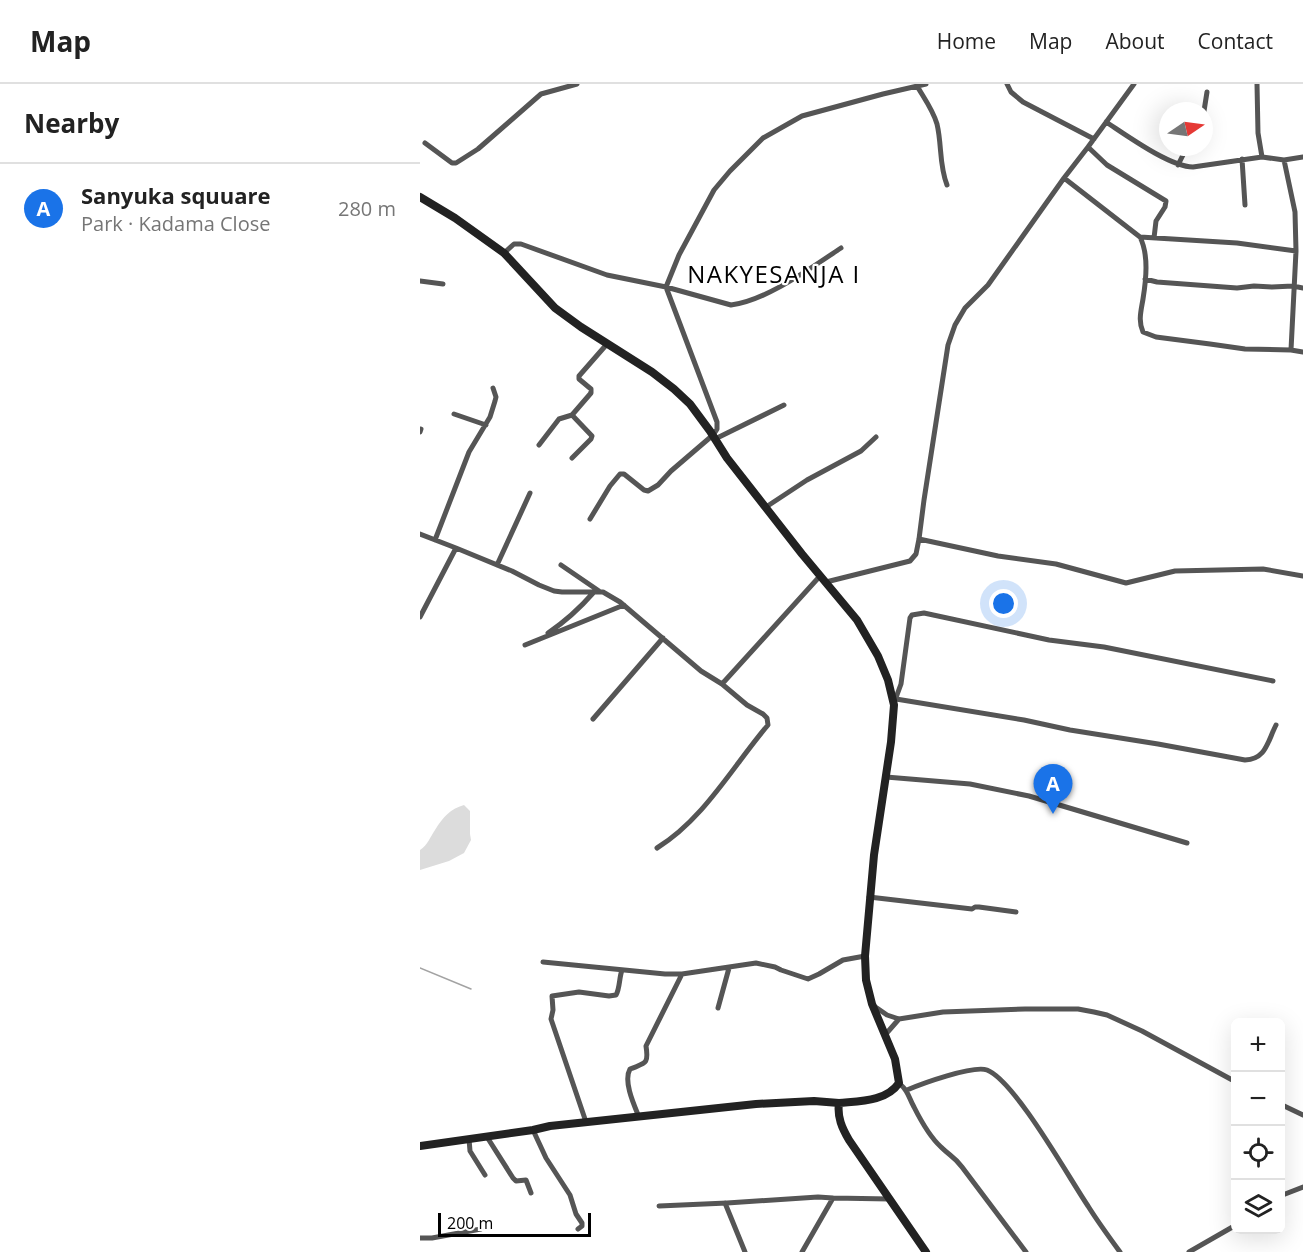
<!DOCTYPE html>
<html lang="en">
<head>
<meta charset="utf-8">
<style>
  :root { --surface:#fff; --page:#f6f6f6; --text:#222; --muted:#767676; --line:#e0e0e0; --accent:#1a73e8 }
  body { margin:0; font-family:"Open Sans",sans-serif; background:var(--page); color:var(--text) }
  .controls { position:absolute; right:18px; bottom:18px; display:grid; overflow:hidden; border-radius:9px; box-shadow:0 6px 24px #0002 }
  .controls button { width:54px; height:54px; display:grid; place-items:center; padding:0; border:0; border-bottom:2px solid var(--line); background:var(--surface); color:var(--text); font:30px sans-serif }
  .compass { position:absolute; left:739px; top:18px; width:54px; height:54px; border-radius:50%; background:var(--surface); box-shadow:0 6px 24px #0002; rotate:77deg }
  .scale { position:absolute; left:18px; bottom:15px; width:153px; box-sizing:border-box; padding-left:6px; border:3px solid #000; border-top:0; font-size:16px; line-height:21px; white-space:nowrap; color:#000; -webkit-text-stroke:4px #fff; paint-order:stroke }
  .you { position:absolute; left:584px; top:520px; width:21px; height:21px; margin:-15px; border:4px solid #fff; border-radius:50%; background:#1a73e8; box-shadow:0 0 0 9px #1a73e833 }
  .badge { display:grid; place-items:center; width:39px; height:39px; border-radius:50%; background:var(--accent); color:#fff; font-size:20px; font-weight:700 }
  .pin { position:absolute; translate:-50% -50px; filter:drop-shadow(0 2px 3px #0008) }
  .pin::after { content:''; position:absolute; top:32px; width:21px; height:18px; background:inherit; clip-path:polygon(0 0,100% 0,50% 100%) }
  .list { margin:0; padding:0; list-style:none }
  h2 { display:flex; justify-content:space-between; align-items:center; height:78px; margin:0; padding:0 24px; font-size:26px }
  h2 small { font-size:20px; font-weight:400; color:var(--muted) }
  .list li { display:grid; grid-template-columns:39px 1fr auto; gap:18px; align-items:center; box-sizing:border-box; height:90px; padding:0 24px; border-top:2px solid var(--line) }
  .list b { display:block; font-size:22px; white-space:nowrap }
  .list p { margin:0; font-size:20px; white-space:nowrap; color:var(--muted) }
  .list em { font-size:20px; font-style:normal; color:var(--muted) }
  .icon { flex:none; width:33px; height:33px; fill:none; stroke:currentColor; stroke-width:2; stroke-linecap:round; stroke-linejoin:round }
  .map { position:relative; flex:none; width:883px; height:1168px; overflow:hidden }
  header { display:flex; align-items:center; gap:36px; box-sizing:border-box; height:84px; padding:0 30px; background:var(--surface); border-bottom:2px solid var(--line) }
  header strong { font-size:28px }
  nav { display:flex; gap:33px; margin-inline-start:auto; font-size:21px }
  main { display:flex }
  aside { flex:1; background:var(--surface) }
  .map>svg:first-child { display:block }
  .green { fill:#dcdcdc }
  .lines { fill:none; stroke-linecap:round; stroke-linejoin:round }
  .stream { stroke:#a3a3a3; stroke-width:1.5 }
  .street { stroke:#555; stroke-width:5 }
  .secondary { stroke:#222; stroke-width:8 }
  .labels { text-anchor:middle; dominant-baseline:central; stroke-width:4.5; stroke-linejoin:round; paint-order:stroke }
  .quarter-label { font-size:24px; letter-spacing:1.5px; fill:#000; stroke:#fff }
</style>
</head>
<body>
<header>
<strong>Map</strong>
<nav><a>Home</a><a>Map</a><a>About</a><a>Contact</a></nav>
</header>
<main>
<aside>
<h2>Nearby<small></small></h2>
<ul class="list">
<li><span class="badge">A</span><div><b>Sanyuka squuare</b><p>Park · Kadama Close</p></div><em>280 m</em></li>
</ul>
</aside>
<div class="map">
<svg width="883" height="1168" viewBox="0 0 883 1168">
  <rect width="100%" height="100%" fill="#fff"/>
  <path class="green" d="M44 721 50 727V750L51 756 44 769 29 777 0 786V766C8 761 10 753 15 746 23 733 30 725 44 721Z"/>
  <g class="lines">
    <path class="stream" d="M0 884 51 905"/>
    <path class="street" d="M587 0 591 8 603 18 674 55
      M837 0 838 49 842 73
      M497 2C504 14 513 26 517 40 522 61 519 81 527 101
      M784 27 787 8
      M686 38C706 51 750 83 773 83L842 73 864 76 883 73
      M5 59 32 79H36L58 65 121 10 157 0
      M668 63 687 81 746 117 745 123 736 137 734 154
      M822 75 825 121
      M864 76 875 128 876 167 871 266
      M758 81 767 63
      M644 94 720 153C729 171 726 196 723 215 721 227 718 237 723 248L736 253 790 260 825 265 871 266 883 268
      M720 153 817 159 876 167
      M84 169 94 160H101L187 191 246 203 311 221C346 217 392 183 421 164
      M725 195 737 198 817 204 834 202 852 203 873 202 883 204
      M0 197 23 200
      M34 330 66 341
      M0 348 1 345
      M295 355 364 321
      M119 361 139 335 152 331 171 309V305L159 295V292L187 260
      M152 374 171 355 172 352 152 331
      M346 423 387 396 441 367 456 353
      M170 435 190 402 200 390H204L224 406 228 407 238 401 251 387 293 351 297 345V338L246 203 259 171 294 106 310 87 343 54 382 32 463 10 506 0
      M0 450 36 464
      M499 455 578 472 636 480 706 499 755 487 843 485 883 492
      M15 456 49 368 70 333 75 317 76 313 73 304
      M77 481 110 409
      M141 481 179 507
      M406 498 490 477 496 470 499 455 504 416 528 261 535 241 545 224 568 201 644 94 668 63 714 0
      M0 533 36 464 92 487 119 501 134 507 142 508H183L200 518 281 587 302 600 400 492
      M128 549C146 537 160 524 174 508
      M105 561 204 521
      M476 615 604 636 650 646 738 660 825 676C846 675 847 659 856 641
      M474 619 481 600 490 534 492 531 504 529 629 556 684 563 853 597
      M173 635 243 554
      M466 693 550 700 609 712 767 759
      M237 764C284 735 313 682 348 641L347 634 343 630 327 621 302 600
      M449 813 552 825 555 823H559L596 828
      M123 878 245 890H262L336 879 355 883 361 886 388 895 399 890 423 876 445 872
      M454 922 467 931 479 935 523 928 605 925H658L674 928 687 931 722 947 816 998
      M298 924 309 884
      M465 951 479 935
      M479 999C489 1008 488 1012 494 1023 501 1037 510 1053 521 1063 530 1072 534 1072 542 1083L606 1168
      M487 1006C501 1000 553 981 567 986 595 997 649 1094 668 1122 678 1138 689 1153 700 1168
      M860 1020 883 1031
      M219 1033C214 1021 203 997 210 985 225 979 229 981 226 962L262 890
      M166 1038 131 935 133 926 132 912 159 908 189 912 196 911C200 904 199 894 202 886
      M113 1046 126 1074 150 1111 156 1130 162 1139V1142L158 1145
      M67 1053 93 1094 96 1097 106 1096 111 1109
      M49 1055 50 1067 65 1091
      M860 1112 883 1103
      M305 1119 325 1168
      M239 1122 307 1119 398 1113 413 1114
      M0 1154H12L61 1145
      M382 1168 413 1114 470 1115
      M769 1168 816 1141"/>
    <path class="secondary" d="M0 113 35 134 84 169 135 224 161 243 232 288 254 305 270 320 290 347 307 374 382 470 437 536 458 572 468 596 474 621 471 658 454 771 445 872 446 896 452 920 475 975 479 999C466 1018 439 1017 419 1019 417 1033 422 1044 429 1056L506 1168
      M0 1062 113 1046 130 1042 336 1020 394 1017 419 1019"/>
  </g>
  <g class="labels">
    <g class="quarter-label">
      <text x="354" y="189">NAKYESANJA I</text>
    </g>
  </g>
</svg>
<div class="controls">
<button>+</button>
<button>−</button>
<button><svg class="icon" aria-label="locate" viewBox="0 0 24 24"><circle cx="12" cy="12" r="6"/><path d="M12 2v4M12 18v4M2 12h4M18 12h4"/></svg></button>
<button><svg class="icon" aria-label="layers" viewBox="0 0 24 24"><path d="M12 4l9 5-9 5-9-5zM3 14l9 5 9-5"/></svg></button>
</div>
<svg class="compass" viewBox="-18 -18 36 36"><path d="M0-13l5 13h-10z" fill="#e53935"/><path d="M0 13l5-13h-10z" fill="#767676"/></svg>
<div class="scale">200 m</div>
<div class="you"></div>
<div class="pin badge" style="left:633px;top:730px">A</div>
</div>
</main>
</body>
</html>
